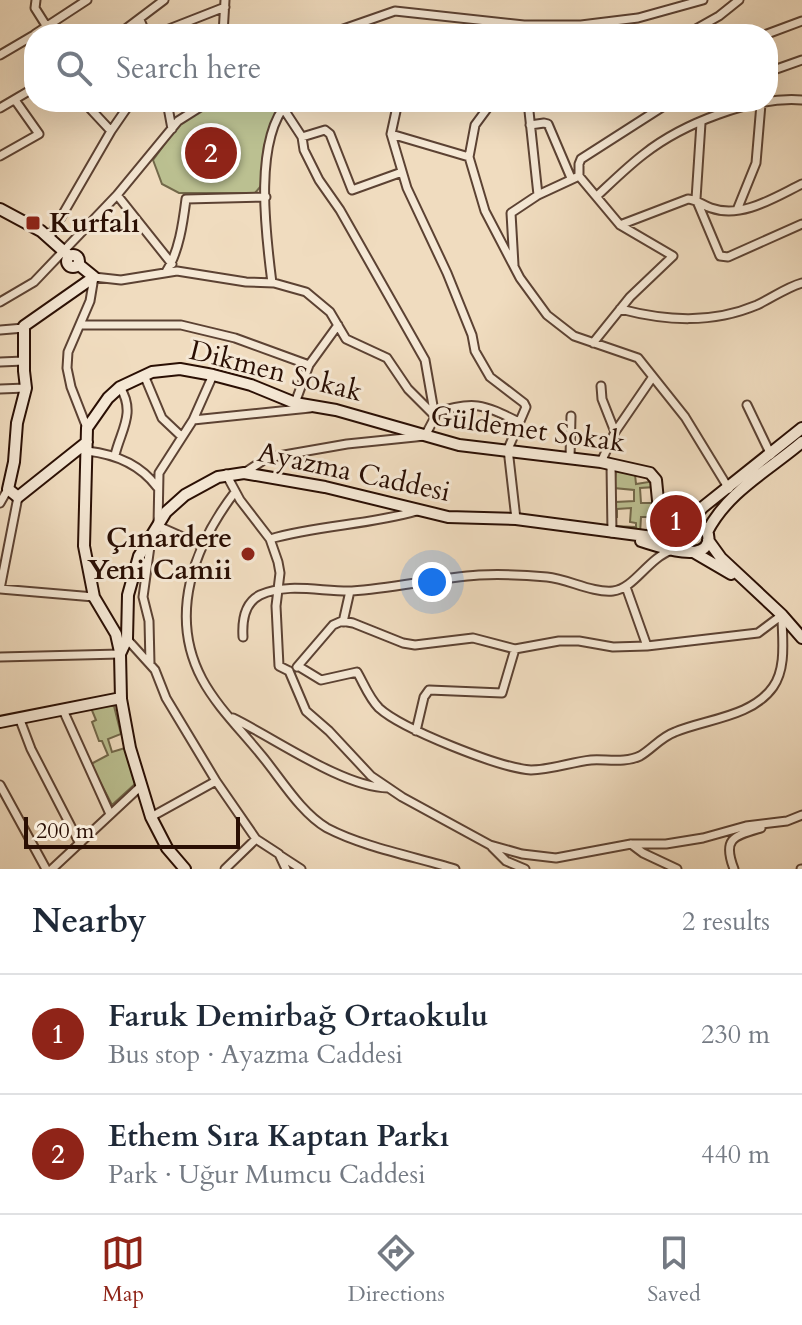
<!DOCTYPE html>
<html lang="en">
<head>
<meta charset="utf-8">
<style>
  :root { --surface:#fff; --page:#f2f2f3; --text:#1f2937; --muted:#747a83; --line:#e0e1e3; --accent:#8f2418 }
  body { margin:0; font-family:Cardo,serif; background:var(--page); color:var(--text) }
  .scale { position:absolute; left:24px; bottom:20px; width:216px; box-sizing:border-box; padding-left:8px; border:4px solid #2a0f04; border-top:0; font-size:22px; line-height:28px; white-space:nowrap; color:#2a0f04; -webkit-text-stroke:6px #f5e8d5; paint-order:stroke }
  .you { position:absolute; left:432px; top:582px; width:28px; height:28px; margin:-20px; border:6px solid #fff; border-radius:50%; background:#1a73e8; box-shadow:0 0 0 12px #1a73e833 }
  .badge { display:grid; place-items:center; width:52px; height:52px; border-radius:50%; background:var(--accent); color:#fff; font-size:26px; font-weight:700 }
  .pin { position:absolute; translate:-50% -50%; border:4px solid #fff; box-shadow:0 2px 8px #0006 }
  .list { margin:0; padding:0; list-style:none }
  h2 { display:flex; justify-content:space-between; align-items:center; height:104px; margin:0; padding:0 32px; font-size:34px }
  h2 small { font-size:26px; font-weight:400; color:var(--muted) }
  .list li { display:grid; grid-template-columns:52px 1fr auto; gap:24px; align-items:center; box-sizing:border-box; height:120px; padding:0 32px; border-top:2px solid var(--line) }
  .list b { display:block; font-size:30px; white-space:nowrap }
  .list p { margin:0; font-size:26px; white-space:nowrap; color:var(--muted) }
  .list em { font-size:26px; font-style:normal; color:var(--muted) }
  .icon { flex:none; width:44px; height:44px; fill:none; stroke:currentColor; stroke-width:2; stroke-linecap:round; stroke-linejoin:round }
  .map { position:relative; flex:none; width:802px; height:869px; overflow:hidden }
  .search { position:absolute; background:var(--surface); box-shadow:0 8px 32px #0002; left:24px; right:24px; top:24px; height:88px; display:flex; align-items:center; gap:20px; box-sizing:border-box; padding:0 28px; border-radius:32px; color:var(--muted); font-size:30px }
  .sheet { height:344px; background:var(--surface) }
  nav { display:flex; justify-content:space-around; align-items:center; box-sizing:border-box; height:112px; border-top:2px solid var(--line); background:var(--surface); font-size:22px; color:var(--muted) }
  nav a { display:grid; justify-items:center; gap:4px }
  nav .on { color:var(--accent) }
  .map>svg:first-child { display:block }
  .green { fill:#bbc091; stroke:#72684a; stroke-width:2 }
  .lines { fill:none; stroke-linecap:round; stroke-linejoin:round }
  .street-casing { stroke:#5c4233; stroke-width:11 }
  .secondary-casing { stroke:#2a0f04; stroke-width:14 }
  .street { stroke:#f5e8d5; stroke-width:7 }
  .secondary { stroke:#f5e8d5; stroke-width:10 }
  .poi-dot { fill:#8f2418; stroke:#f5e8d5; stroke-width:3 }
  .labels { text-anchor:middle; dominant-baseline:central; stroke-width:6; stroke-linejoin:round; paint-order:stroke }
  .poi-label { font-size:28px; font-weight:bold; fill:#2a0f04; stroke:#f5e8d5; text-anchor:start }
  .street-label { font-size:28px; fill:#2a0f04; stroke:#f5e8d5 }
</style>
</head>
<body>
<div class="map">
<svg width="802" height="869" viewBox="0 0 802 869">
  <rect width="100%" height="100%" fill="#f0dcbf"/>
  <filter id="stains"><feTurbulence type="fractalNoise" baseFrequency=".0025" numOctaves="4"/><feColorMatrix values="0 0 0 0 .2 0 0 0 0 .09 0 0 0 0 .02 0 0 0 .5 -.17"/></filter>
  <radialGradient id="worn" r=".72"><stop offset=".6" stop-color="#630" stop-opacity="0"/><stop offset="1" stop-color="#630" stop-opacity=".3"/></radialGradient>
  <path class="green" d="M213 102H272L278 111 264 146 261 186 255 193H179L162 184 153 160 181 122Z
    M616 470 635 474 636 484 649 482V478L644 476 649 475 655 487 640 488 641 503H656L657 517H641L640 534 617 532 614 526 636 527V523L630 522 631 508 617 509V517H614L616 502 634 501V490L614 488Z
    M110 705 114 706 121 734 108 739 112 752 125 748 135 784 112 805 91 764 108 755 102 741H99L92 722 96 720 91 708Z"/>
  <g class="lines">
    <defs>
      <path id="street" d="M36 0 35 8 47 27
        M140 20 146 34
        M35 34 87 0
        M119 34 164 0
        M156 34 225 7
        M223 34 225 0
        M329 34 395 11 524 25H581L638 18 703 0
        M687 34 719 16 739 0
        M767 34 802 21
        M0 55 34 35
        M768 72 802 60
        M84 102 111 131
        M167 102 172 129
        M398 102 391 134 407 188 447 273 472 335 475 351 490 377 524 403 526 407 508 449 516 519
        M492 102 475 125 469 157 485 211 520 278 547 315 574 336 638 358 685 417 729 489
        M528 102 538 195
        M0 108 34 88
        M701 123 696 199 720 256 728 257 802 224
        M530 125 544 123 548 124 571 178
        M391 134 469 157
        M302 137 325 130 330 134 352 190 402 172
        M0 156 39 134 15 100
        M579 176 620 225 673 256 630 297 593 343
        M117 195 172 264
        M597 196C612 182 627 167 644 154 682 124 752 96 802 100
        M737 210 756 163 761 104
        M620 225 688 199C698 200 702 205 711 208 742 219 775 197 802 184
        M49 238 111 131 131 102
        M514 265 511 213 538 195 579 176V164L581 159 670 102
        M166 272C179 252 183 223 186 199L266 197
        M272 283C266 235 253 140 288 102
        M0 302 34 282 117 195 178 121 208 102
        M620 309C666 321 712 324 757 305 772 298 787 287 802 283
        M80 325H181L235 338 309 365
        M0 330 24 328
        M0 362 24 361
        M144 375 162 418 181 436
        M601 386 602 399 615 432
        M0 389 26 388
        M295 403 309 365 338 325
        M747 405 771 455
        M434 413C474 400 482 404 519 422
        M193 420 310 408
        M87 428 71 387 67 368 68 352 90 301 94 277 121 280 177 271 246 282 274 283 306 292 330 312 346 339 387 358 408 389 434 415
        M87 451C114 454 140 464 157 487
        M115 455C121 430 136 413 120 387
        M570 458 571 416
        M601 462 615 432 652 378
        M611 464 612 533
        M244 473 267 458 347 444 425 436 435 417 425 360 340 210 319 180 304 150 302 137 283 108
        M226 474 240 500 270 539 278 562 280 573 276 606 279 666 289 671
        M235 492C194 546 168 615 202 679 217 707 242 731 262 756 281 779 301 813 327 828 363 847 416 857 455 869
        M0 503 8 489
        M270 539C318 525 369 525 417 511
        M201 545 158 526 159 473 193 420 213 375
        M626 587 647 646
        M0 589 94 597
        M0 589 18 497
        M343 622 350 591
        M243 637C242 621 244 603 260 595 287 582 323 592 352 591 394 588 437 578 479 575 501 574 525 575 547 577 568 579 592 593 613 591 634 589 648 558 672 550
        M127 639 155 670 166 698 216 781 256 839 279 854 286 869
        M0 657 120 654
        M150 664 149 621 143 597 151 539
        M298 666 321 680 357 672C364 684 369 698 379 708 402 729 500 768 531 770 550 770 572 762 591 760 606 759 626 763 640 756 652 749 661 737 675 732 706 719 752 717 773 687 787 667 782 638 782 615
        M297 667 333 625 342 621 353 623 403 643 415 645 473 638 515 649 559 641H579L613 647 647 646 758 633 782 615
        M289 671 306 711 329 731 371 776 402 797 490 845 522 854 556 858 631 844H666L703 838 746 826 787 821 802 815
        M63 710 110 814
        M233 718C276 739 343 787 388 788
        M20 720 31 749 80 844
        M416 731 424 697 429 690 502 693 515 649
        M0 785 46 869
        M151 817 216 781
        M631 844 643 853 677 869
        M492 847 506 861 525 869
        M281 856 301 869
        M52 869 142 785
        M225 869 256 839
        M734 869C722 838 734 836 761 828
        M801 869H802"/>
      <path id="secondary" d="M0 209 41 231 69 256
        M67 261a6 6 0 1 1 12 0a6 6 0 1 1-12 0Z
        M78 264 94 277 24 326V371L26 388 17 423 14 462 8 489 18 497 87 442
        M689 523 703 507 802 428
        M707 532C728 491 768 471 802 442
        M708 540 721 558 782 615 802 638
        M641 541C655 545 702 563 708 542 710 534 706 529 701 525L689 523 680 531V545L688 552
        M695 553 731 574
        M120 652 116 634 94 597 84 546 87 428 108 398 120 387 152 372 180 369 213 375 251 385 295 403 336 410 459 445 601 462 650 473 656 480 660 521 671 531
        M0 722 121 698
        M185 869 167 848 151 817 130 748 121 699 120 654 127 639 128 595 139 556 166 512 185 495 218 477 244 473 325 487 448 517 516 519 653 537 682 527"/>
    </defs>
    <use href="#street" class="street-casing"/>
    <use href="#secondary" class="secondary-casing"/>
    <use href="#street" class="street"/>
    <use href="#secondary" class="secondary"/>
  </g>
  <g class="poi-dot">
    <rect x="25" y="215" width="16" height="16" rx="4"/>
    <circle cx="248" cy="554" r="8"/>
  </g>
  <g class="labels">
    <g class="poi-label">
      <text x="49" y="223">Kurfalı</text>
      <text x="232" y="538" text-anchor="end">Çınardere<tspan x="232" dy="32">Yeni Camii</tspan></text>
    </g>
    <g class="street-label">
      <text transform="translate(276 371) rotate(14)">Dikmen Sokak</text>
      <text transform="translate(528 429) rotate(8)">Güldemet Sokak</text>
      <text transform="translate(354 472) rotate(12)">Ayazma Caddesi</text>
    </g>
  </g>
  <rect width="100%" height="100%" filter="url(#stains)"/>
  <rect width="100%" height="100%" fill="url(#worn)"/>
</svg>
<div class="scale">200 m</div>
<div class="you"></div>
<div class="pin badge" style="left:676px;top:521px">1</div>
<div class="pin badge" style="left:211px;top:153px">2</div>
<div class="search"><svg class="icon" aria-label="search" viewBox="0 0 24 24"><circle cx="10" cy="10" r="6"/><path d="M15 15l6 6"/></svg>Search here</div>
</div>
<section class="sheet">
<h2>Nearby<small>2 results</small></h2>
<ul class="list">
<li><span class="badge">1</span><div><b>Faruk Demirbağ Ortaokulu</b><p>Bus stop · Ayazma Caddesi</p></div><em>230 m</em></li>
<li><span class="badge">2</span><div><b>Ethem Sıra Kaptan Parkı</b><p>Park · Uğur Mumcu Caddesi</p></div><em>440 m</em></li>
</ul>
</section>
<nav>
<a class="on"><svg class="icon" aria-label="map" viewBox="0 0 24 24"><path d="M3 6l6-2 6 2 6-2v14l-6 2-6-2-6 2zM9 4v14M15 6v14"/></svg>Map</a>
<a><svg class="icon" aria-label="directions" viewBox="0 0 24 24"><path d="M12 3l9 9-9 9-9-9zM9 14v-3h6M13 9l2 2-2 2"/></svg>Directions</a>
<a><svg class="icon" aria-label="saved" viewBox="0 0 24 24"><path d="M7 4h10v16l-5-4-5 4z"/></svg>Saved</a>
</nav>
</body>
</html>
